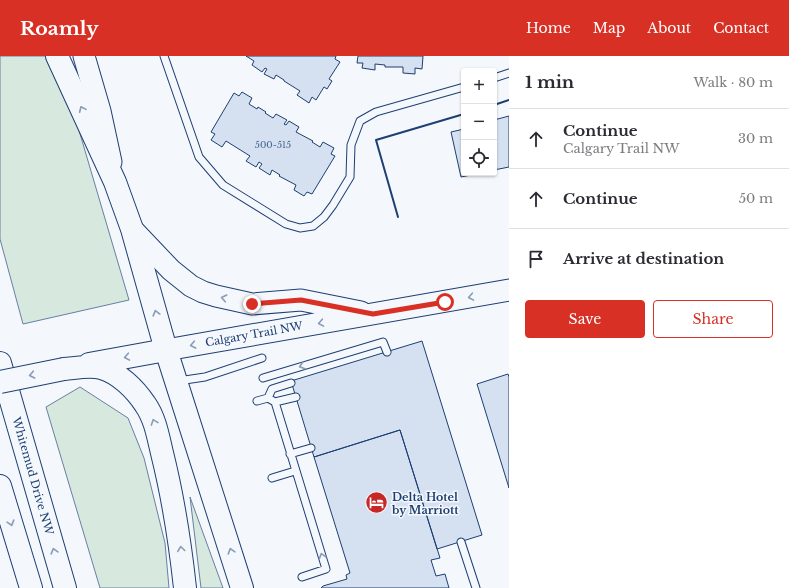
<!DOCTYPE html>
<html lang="en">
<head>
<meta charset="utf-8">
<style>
  :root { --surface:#fff; --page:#f2f2f3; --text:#2b2b33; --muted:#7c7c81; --line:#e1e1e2; --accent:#d93025 }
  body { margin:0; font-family:"Libre Baskerville",serif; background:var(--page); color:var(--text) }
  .controls { position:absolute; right:12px; top:12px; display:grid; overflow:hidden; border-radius:4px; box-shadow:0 1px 3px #0004 }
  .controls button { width:36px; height:36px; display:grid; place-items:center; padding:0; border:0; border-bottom:1px solid var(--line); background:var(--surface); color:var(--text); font:20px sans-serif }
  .stop { position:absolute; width:12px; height:12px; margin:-9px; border:3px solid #d93025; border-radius:50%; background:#fff }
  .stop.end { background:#d93025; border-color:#fff; box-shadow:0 1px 4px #0008 }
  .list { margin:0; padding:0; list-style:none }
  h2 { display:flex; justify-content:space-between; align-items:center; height:52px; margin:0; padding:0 16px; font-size:17px }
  h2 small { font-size:13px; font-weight:400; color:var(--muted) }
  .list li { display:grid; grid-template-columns:26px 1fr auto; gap:12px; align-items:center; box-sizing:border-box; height:60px; padding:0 16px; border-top:1px solid var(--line) }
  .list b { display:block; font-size:15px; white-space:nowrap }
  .list p { margin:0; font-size:13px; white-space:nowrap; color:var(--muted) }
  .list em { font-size:13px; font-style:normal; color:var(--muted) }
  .actions { display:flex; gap:8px; padding:12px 16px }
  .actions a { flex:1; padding:9px 0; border:1px solid var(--accent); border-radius:4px; text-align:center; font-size:14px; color:var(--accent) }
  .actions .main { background:var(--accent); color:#fff }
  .icon { flex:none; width:22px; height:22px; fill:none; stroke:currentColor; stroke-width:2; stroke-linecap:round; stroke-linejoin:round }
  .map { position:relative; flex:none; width:509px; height:532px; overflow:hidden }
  header { display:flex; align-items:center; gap:24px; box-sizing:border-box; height:56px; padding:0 20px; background:var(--accent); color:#fff }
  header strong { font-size:19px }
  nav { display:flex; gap:22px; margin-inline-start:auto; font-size:14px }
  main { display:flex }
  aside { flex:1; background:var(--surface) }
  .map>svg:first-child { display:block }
  .green { fill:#d7e8df; stroke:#687fa3 }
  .building { fill:#d5e0f0; stroke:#1d3f73 }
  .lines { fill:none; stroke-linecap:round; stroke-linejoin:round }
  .lane-casing { stroke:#1d3f73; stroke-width:9 }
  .secondary-casing { stroke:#1d3f73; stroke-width:23 }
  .highway-casing { stroke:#1d3f73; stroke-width:24 }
  .lane { stroke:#f4f7fb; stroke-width:7 }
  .secondary { stroke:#f4f7fb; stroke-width:21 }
  .highway { stroke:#f4f7fb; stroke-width:22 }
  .highway-bridge-casing { stroke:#1d3f73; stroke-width:24; stroke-linecap:butt }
  .highway-bridge { stroke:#f4f7fb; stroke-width:22 }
  .wall { stroke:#1d3f73; stroke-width:2 }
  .oneway { stroke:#889bb7 }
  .route { stroke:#d93025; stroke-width:5 }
  .labels { text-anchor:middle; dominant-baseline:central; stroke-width:3; stroke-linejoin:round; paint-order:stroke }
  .number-label { font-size:9px; fill:#4b6792 }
  .street-label { font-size:11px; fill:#1d3f73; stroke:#f4f7fb }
  .poi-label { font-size:11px; font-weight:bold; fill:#1d3f73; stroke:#f4f7fb; text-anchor:start }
</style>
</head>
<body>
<header>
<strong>Roamly</strong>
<nav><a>Home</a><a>Map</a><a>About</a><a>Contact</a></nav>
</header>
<main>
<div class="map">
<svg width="509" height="532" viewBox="0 0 509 532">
  <rect width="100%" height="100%" fill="#f4f7fb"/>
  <path class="green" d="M0 0H46L78 71 129 244 23 268 0 183Z
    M80 331 128 362 144 402 165 487 169 532H100L46 351Z
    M190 441 223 532H201Z"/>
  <path class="building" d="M246 0H336L335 3 340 6 329 23 332 25 327 33 324 31 316 44 312 41 309 47 297 39 300 35 284 25V24L276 19 274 23 264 18 267 13 265 12 262 16 252 9 254 5Z
    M358 0H423L422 13 415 12V18L403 17V11H385V9L375 8V14L362 12 363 7H357Z
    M242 36 252 42 249 48 257 53 258 51 266 56 265 57 273 62 276 58 287 64 284 68 286 69 289 65 299 71 296 76 313 85 312 86 320 91 323 86 334 92 331 98 335 100 312 138 307 136 304 140 294 134 296 129 279 120 280 119 272 114 270 119 259 112 262 108 259 106 256 111 246 105 250 100 226 85 222 91 211 84 215 78 211 76 234 37 239 40Z
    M509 60V111L494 114V64Z
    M464 73V117H481L461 121 451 76Z
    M422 285 482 479 437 493 400 374 314 401 291 325Z
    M508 318 509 321V432L477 328Z
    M400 374 440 502 431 504 436 520 445 518 449 532H321L323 530 347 523 346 519 350 517 314 401Z"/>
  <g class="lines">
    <defs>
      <path id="lane" d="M164 0 199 101 223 129 286 168 300 172 313 170 324 161 333 149 350 121 351 89 360 65 376 56 464 31
        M494 22 509 17
        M263 322 383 286 387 296
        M178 325 205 321 262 302
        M291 327 272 333 268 342 275 346 296 341
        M257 345 268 342
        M275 346 326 513 302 521
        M290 398 311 392
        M272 422 295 415
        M461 486 476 532"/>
      <path id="secondary" d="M84 0 100 55 111 106
        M132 173 171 214 191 230 203 236 216 240 252 248 301 244 361 256
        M166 294 509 234"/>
      <path id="highway" d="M57 0 115 126 132 173 166 294 242 532
        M0 307 65 532
        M89 308 166 294
        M64 313C76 312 90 309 101 312 119 317 135 333 145 348 155 362 158 380 162 397 173 441 180 486 185 532
        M0 430 31 532"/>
    </defs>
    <use href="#lane" class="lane-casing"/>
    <use href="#secondary" class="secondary-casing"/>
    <use href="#highway" class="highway-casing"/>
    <use href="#lane" class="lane"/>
    <use href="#secondary" class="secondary"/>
    <use href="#highway" class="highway"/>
    <defs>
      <path id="highway-bridge" d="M0 326 64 313"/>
    </defs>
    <use href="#highway-bridge" class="highway-bridge-casing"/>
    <use href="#highway-bridge" class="highway-bridge"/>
    <path class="wall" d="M494 49 509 44
      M398 161 376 84 464 58"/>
  </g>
  <defs><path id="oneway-chevron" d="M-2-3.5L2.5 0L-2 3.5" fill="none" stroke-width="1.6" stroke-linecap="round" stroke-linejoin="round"/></defs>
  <g class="oneway">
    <use href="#oneway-chevron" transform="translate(82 53) rotate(-114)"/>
    <use href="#oneway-chevron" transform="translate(471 241) rotate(170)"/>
    <use href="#oneway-chevron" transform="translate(224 242) rotate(-168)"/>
    <use href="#oneway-chevron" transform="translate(156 257) rotate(-105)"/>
    <use href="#oneway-chevron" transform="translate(321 267) rotate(170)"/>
    <use href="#oneway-chevron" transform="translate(193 289) rotate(169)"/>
    <use href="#oneway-chevron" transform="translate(127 301) rotate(170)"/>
    <use href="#oneway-chevron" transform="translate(302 310) rotate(163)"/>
    <use href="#oneway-chevron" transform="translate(32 319) rotate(169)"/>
    <use href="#oneway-chevron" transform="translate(154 366) rotate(-110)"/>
    <use href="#oneway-chevron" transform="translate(11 467) rotate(73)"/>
    <use href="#oneway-chevron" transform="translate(181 493) rotate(-98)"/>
    <use href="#oneway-chevron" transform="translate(54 495) rotate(-106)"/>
    <use href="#oneway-chevron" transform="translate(231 495) rotate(-107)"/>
    <use href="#oneway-chevron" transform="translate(322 500) rotate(-107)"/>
  </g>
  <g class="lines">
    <path class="route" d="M252 248 301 244 373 258 445 246"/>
  </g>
  <defs>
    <symbol id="hotel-disc" viewBox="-11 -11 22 22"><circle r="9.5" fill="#c62828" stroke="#f4f7fb"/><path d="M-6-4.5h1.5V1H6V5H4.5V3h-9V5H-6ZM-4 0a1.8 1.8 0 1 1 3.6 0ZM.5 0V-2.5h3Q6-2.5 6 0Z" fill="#fff"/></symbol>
  </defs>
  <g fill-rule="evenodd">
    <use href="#hotel-disc" x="364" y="434" width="25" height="25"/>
  </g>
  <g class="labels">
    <g class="number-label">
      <text x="273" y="88">500-515</text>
    </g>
    <g class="street-label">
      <text transform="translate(254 278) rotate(-10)">Calgary Trail NW</text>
      <text transform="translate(33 420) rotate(74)">Whitemud Drive NW</text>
    </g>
    <g class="poi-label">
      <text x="392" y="441">Delta Hotel<tspan x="392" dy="13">by Marriott</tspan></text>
    </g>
  </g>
</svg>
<div class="controls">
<button>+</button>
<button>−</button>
<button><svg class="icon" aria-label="locate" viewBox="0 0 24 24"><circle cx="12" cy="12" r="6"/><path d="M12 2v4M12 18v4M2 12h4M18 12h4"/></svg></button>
</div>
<div class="stop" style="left:445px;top:246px"></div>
<div class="stop end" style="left:252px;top:248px"></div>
</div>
<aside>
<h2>1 min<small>Walk · 80 m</small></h2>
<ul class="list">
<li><svg class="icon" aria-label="ahead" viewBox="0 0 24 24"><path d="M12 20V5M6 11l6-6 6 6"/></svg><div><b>Continue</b><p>Calgary Trail NW</p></div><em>30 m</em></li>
<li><svg class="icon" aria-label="ahead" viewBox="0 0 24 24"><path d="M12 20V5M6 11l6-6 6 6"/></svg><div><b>Continue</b></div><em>50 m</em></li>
<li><svg class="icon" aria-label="arrive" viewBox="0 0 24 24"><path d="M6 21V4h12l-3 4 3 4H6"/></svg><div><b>Arrive at destination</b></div></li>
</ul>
<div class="actions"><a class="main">Save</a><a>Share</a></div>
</aside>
</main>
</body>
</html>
